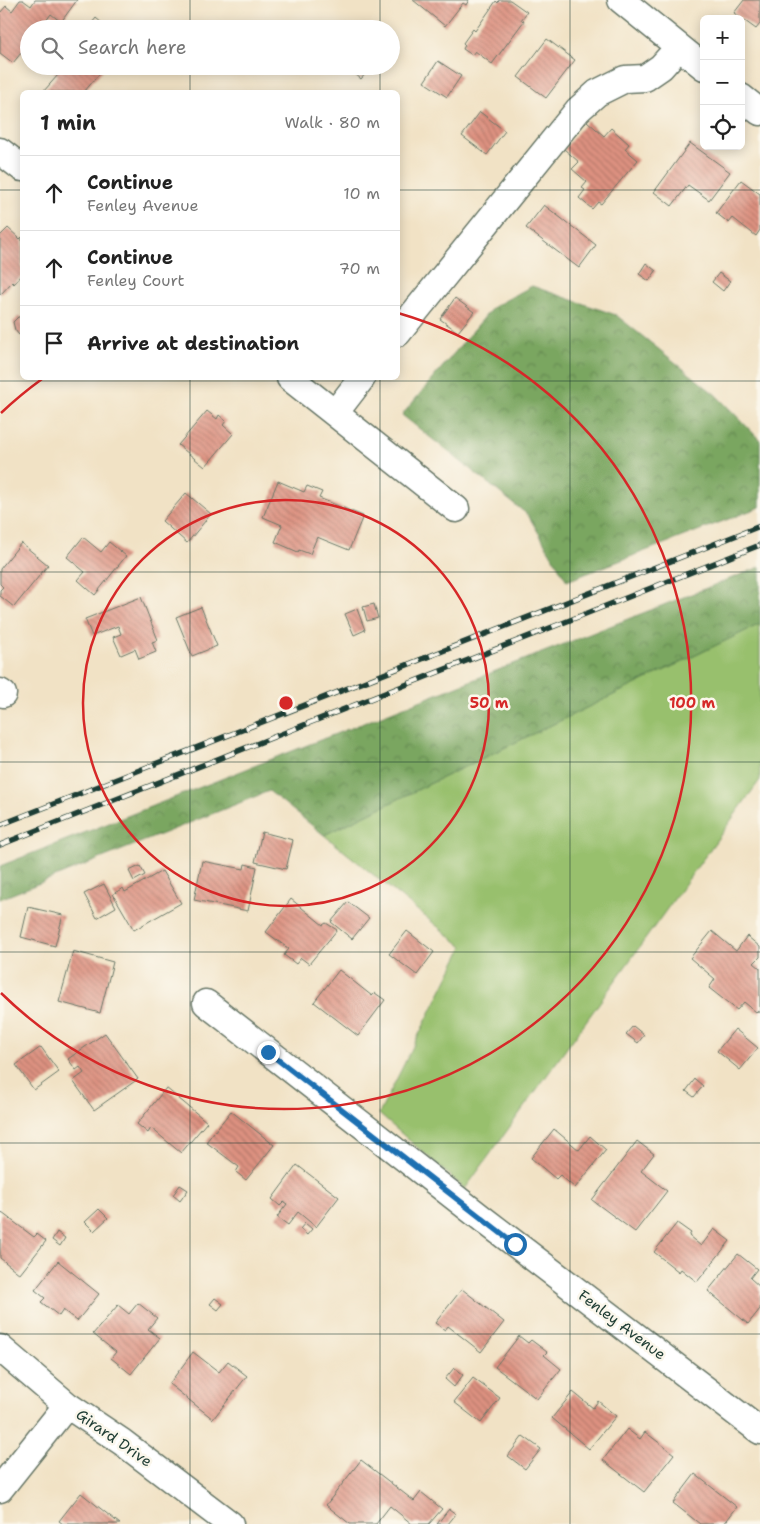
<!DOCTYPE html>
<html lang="en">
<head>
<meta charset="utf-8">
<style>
  :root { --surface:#fff; --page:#f2f2f2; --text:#222; --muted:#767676; --line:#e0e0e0 }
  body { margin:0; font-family:"Shantell Sans",sans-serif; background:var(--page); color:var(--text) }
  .controls { position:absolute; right:15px; top:15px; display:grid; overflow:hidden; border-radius:8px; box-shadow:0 2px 12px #0003 }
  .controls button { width:45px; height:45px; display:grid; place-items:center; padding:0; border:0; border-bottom:1px solid var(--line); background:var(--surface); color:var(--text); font:25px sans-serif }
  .stop { position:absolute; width:15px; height:15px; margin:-11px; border:4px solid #1f6fb2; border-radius:50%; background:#fff }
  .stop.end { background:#1f6fb2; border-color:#fff; box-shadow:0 1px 5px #0008 }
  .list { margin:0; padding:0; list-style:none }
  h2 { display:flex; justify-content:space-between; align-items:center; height:65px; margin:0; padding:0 20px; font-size:21px }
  h2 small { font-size:16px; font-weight:400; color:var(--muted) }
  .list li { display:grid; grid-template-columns:32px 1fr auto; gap:15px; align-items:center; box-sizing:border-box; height:75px; padding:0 20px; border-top:1px solid var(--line) }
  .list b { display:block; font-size:19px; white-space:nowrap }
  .list p { margin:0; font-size:16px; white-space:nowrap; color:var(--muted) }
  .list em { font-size:16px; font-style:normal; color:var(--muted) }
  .icon { flex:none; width:28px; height:28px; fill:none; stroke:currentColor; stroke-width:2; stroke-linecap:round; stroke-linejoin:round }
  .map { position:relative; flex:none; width:760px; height:1524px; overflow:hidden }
  .search { position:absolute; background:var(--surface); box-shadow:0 2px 12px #0003; left:20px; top:20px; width:380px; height:55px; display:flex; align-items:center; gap:12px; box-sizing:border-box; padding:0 18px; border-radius:28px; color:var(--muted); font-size:19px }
  .panel { position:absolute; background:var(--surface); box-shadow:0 2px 12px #0003; left:20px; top:90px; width:380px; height:290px; border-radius:8px }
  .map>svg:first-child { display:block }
  .grass { fill:#98c06d; stroke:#5c7e50 }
  .forest { fill:url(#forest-crowns); stroke:#4c724a }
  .building { fill:url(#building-back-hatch) }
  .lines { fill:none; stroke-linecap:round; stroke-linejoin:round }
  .minor-casing { stroke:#687767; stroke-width:29 }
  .minor { stroke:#fff; stroke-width:26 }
  .rail-casing { stroke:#1f3d34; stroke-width:5.5 }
  .rail { stroke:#fbf7ec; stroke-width:4; stroke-dasharray:11; stroke-linecap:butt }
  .route { stroke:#1f6fb2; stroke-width:6 }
  .grid { fill:none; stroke:#1f3d34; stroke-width:1; stroke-opacity:0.55 }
  .ring { fill:none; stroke:#d62828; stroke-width:2.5 }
  .labels { text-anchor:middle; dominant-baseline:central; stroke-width:5; stroke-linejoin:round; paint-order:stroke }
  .street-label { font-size:15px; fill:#1f3d34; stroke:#fbf7ec }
  .centre { fill:#d62828; stroke:#fbf7ec; stroke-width:2.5 }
  .ring-label { font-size:15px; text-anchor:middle; font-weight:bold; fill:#d62828; stroke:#fbf7ec; stroke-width:5; stroke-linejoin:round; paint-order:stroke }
</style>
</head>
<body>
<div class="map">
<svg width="760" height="1524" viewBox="0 0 760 1524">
  <defs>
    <pattern id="forest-crowns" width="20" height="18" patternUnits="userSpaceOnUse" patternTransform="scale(1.25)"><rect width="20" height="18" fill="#7aa660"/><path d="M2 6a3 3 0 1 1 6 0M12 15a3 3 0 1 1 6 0" fill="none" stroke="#638850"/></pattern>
    <pattern id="building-back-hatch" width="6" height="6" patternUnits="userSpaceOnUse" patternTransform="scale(1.25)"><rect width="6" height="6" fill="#dd9180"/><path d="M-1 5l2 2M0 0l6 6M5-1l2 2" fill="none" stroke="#b3786a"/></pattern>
  </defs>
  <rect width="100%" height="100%" fill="#fbf7ec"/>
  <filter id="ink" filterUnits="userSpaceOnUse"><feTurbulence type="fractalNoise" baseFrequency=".02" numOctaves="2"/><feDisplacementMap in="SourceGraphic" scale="10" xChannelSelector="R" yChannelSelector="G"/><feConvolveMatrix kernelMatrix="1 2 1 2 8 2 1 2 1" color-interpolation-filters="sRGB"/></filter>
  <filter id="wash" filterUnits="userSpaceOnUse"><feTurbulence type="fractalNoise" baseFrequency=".0096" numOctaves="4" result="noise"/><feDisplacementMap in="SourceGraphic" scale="20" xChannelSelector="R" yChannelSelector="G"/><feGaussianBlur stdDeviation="1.12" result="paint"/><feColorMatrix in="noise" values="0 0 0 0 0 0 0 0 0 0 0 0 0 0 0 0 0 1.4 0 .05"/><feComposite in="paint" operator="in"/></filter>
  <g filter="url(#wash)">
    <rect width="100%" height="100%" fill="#f1e2c5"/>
    <path class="grass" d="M760 624V780L465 1189 379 1114 463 947 324 835Z"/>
    <path class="forest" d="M532 286 616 315 716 395 760 440V507L567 581 528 515 402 415 493 307Z
      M760 567V624L324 835 269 791 0 899V866Z"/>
    <g id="blocks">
      <path class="building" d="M20 0H23L31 6 35 0H77L61 22 51 14 40 29H29V43L13 63 0 53V13L6 6 12 11Z
        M413 0H469L466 5 463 3 445 26Z
        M499 0H510L527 12 521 20 524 21 492 64 475 51 472 55 463 49 465 45 463 43 473 29 475 31 496 1 498 3Z
        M744 0H760V24L756 29 734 13Z
        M96 18 109 29H87Z
        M547 39 575 60 546 98 518 77Z
        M438 61 461 76 447 97 424 82Z
        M56 66H106L84 92H43L58 75 52 71Z
        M350 66H372L361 79 348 68Z
        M480 112 505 131 487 155 462 136Z
        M587 121 604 136 611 128 629 144 625 149 638 160 601 204 598 202 592 209 579 198 585 190 582 188 587 182 572 169 579 162 564 149Z
        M690 143 730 172 709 200 688 185 672 206 654 192Z
        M741 180 760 194V230L756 236 733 218 729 223 716 213Z
        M544 205 596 245 579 268 526 228Z
        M8 228 20 239 22 237V275L14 284 12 282 1 294 0 293V236Z
        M646 263 656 271 649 281 639 274Z
        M719 273 730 281 723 291 712 282Z
        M455 298 474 312 458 332 440 319Z
        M18 317H22V334L19 335 15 330 13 322Z
        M207 411 217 419 219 415 226 421 223 425 233 434 205 467 178 445Z
        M278 481 304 492 307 486 322 492 319 498 363 516 349 550 317 537 310 554 299 550 298 552 275 542 282 525 263 517Z
        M186 493 211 514 187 543 162 521Z
        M83 537 101 552 109 542 126 556 95 595 78 580 85 572 67 557Z
        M21 543 48 565 14 607 0 596V590L3 587 0 584V569Z
        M141 597 158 640 152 642 156 652 139 659 135 649 121 655 113 637 121 634 118 626 92 636 85 619Z
        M374 604 378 618 367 621 363 607Z
        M201 607 217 646 192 656 176 617Z
        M357 609 365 630 354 635 345 614Z
        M262 832 293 840 286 869 255 862Z
        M202 861 244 869 245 864 257 867 248 911 194 900Z
        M140 866 145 875 134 881 129 871Z
        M162 871 181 903 134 930 113 894 123 888 125 892Z
        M104 884 116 907 97 918 84 894Z
        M291 899 323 925 326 923 337 930 309 964 301 958 296 964 284 955 289 949 266 932Z
        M348 902 369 918 352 939 331 922Z
        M28 907 63 915 55 946 21 937Z
        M407 931 434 952 417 975 389 954Z
        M712 931 736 951 747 936 760 947V957L754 963 760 968V1013L757 1011 756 1012 744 1002 737 1010 709 988 715 979 690 958Z
        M73 951 113 962 100 1013 59 1002Z
        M339 970 372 996 375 993 385 1000 358 1036 314 1002Z
        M633 1026 644 1035 638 1043 626 1034Z
        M735 1029 758 1048 740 1070 717 1051Z
        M105 1033 138 1079 94 1110 73 1081 84 1073 80 1067 76 1070 68 1059Z
        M41 1047 59 1072 34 1090 16 1065Z
        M695 1079 703 1086 694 1097 686 1091Z
        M166 1088 207 1122 181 1153 151 1128 148 1133 137 1124Z
        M231 1111 274 1145 246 1180 236 1172 239 1167 206 1142Z
        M554 1129 579 1150 590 1136 606 1150 575 1188 560 1175 556 1179 531 1158Z
        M637 1141 654 1154 641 1171 667 1191 635 1232 592 1200Z
        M297 1165 339 1197 316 1227 298 1212 288 1225 277 1217 287 1204 284 1202 280 1206 272 1199Z
        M180 1185 188 1190 180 1201 173 1195Z
        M99 1209 108 1218 94 1231 85 1222Z
        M2 1213 34 1237 37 1234 46 1241 20 1274 0 1258V1216Z
        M305 1223 312 1229 307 1235 300 1229Z
        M677 1223 691 1233 689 1236 701 1246 714 1229 730 1241 697 1282 681 1269 679 1272 654 1252Z
        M57 1232 65 1238 60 1246 52 1240Z
        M738 1254 757 1269 750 1278 760 1287V1309L748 1324 708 1291Z
        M58 1261 99 1294 77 1321 63 1310 59 1316 41 1302 45 1298 35 1290Z
        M462 1289 504 1322 481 1352 448 1326 445 1330 435 1323Z
        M215 1298 223 1304 218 1310 210 1304Z
        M138 1303 157 1318 148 1329 160 1338 131 1374 111 1358 116 1352 93 1334 118 1305 129 1314Z
        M519 1336 528 1343 531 1340 547 1352 544 1355 561 1369 537 1399 495 1367Z
        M193 1352 219 1372 228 1361 247 1376 213 1419 169 1384Z
        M454 1368 463 1375 454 1387 445 1379Z
        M473 1378 500 1398 481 1423 454 1402Z
        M573 1392 593 1408 598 1401 616 1416 589 1449 552 1418Z
        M627 1429 640 1439 645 1432 674 1454 644 1492 603 1460Z
        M523 1436 541 1449 525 1469 508 1456Z
        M361 1460 414 1501 421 1492 442 1509 429 1524H412L390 1506 376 1524H350L326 1505Z
        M695 1474 737 1507 724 1524H700L673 1503Z
        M81 1493 120 1524H63L59 1521Z
        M449 1509 456 1514 448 1524H437Z"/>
    </g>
  </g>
  <g filter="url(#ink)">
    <use href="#blocks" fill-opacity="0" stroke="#687767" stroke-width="1"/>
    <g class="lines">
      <defs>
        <path id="minor" d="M621 0 704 67
          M741 97 760 112
          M0 151 22 168
          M398 333 578 110 597 93 625 79 645 78 661 67 679 47
          M290 378 456 509
          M335 413 362 378
          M0 692 3 694
          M206 1003 484 1220 760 1431
          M0 1348 67 1405 122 1442 230 1524
          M0 1489 67 1405"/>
      </defs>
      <use href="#minor" class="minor-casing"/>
      <use href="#minor" class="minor"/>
      <defs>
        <path id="rail" d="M0 825 760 526
          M0 845 760 545"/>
      </defs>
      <use href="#rail" class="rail-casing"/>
      <use href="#rail" class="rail"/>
    </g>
  </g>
  <g class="lines" filter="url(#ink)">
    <path class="route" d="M268 1052 515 1244"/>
  </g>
  <path class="grid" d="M190 0V29M380 0V29M570 0V1524M190 66V92M380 66V92M0 190H22M398 190H760M190 378V1524M380 378V1524M0 381H760M0 572H760M0 762H760M0 952H760M0 1143H760M0 1334H760"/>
  <g class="ring">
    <circle cx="286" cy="703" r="203"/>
    <path d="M1 413A406 406 0 0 1 42 379M398 313A406 406 0 1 1 1 993"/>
  </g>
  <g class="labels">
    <g class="street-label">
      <text transform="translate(622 1325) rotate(37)">Fenley Avenue</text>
      <text transform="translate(114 1438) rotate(35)">Girard Drive</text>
    </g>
  </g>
  <circle cx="286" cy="703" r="8" class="centre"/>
  <g class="ring-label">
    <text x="489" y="708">50 m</text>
    <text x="692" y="708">100 m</text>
  </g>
</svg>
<div class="controls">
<button>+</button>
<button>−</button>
<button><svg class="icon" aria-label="locate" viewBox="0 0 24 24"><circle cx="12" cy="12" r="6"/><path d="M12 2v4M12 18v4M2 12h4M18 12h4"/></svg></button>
</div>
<div class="stop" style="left:515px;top:1244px"></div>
<div class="stop end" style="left:268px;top:1052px"></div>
<div class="search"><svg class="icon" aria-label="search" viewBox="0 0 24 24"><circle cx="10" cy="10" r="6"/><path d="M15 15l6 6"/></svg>Search here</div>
<section class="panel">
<h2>1 min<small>Walk · 80 m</small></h2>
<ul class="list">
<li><svg class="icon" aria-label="ahead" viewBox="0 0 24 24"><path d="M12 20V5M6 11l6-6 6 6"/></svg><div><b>Continue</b><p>Fenley Avenue</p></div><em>10 m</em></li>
<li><svg class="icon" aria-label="ahead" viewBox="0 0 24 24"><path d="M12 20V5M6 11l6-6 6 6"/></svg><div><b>Continue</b><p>Fenley Court</p></div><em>70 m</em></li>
<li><svg class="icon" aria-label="arrive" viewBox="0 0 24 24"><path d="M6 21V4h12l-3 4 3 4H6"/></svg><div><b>Arrive at destination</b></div></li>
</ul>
</section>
</div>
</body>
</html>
